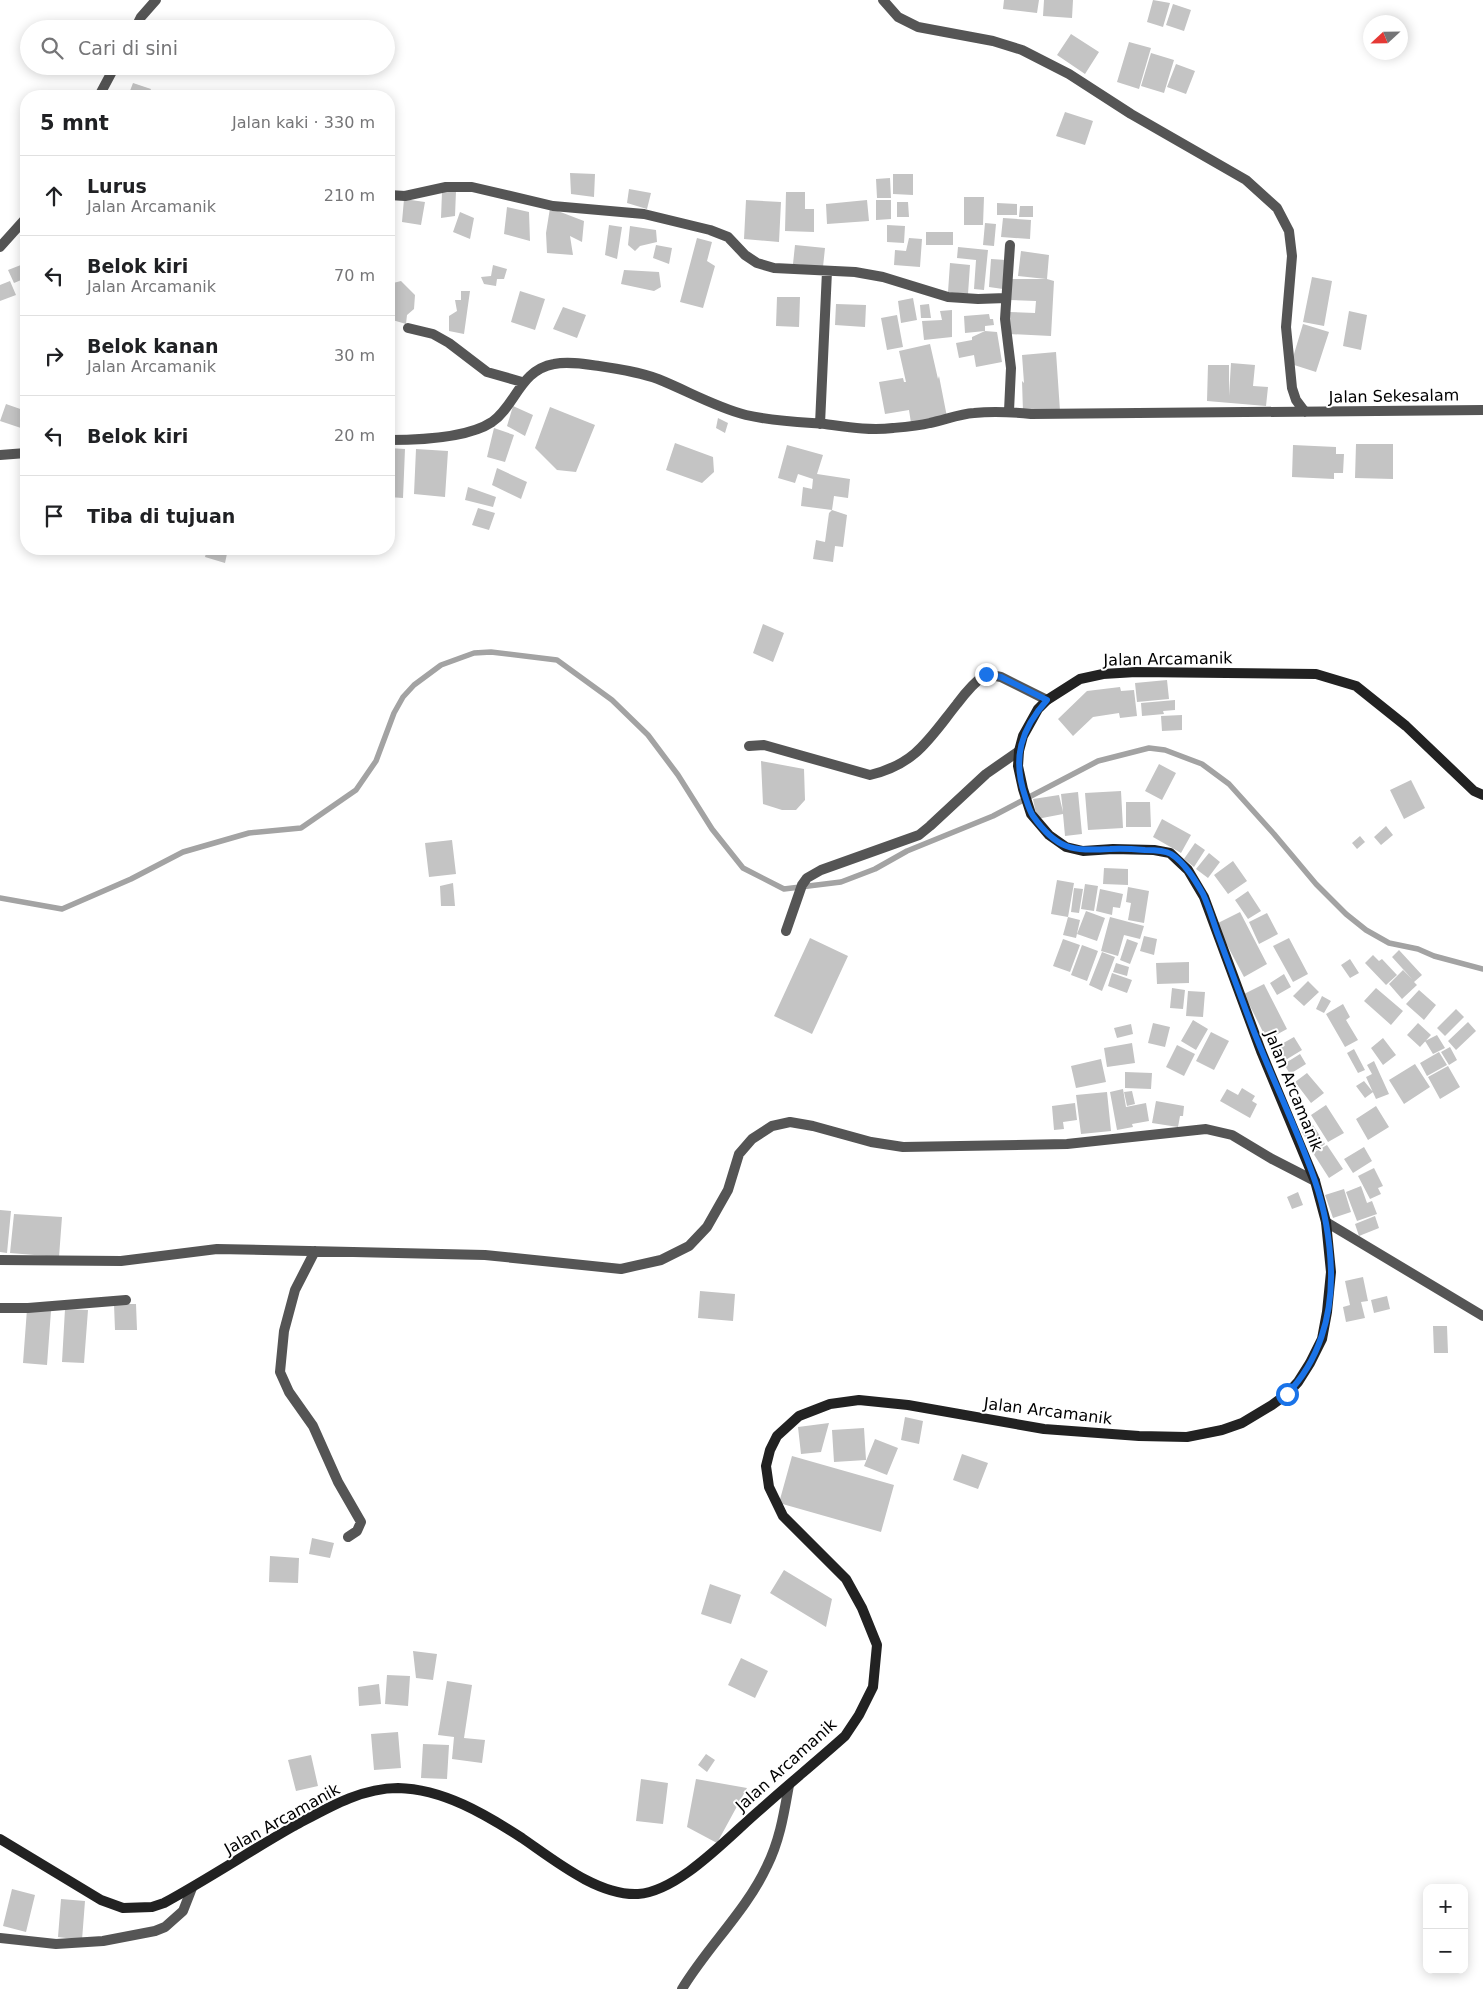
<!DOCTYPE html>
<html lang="id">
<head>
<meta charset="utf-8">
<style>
  :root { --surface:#fff; --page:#f2f2f2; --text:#202124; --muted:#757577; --line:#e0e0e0 }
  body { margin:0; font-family:"DejaVu Sans",sans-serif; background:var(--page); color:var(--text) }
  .controls { position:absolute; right:15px; bottom:15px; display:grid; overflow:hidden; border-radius:10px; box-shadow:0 2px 12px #0003 }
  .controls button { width:45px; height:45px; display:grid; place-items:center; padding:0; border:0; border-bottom:1px solid var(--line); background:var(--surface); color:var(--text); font:25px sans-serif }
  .compass { position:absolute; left:1363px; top:15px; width:45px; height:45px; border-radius:50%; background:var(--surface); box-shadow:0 2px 12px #0003; rotate:248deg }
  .stop { position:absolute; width:15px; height:15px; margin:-11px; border:4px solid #1a73e8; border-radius:50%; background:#fff }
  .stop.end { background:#1a73e8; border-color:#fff; box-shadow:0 1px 5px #0008 }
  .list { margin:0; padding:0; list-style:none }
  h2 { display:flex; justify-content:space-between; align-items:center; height:65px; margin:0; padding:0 20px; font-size:21px }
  h2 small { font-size:16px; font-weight:400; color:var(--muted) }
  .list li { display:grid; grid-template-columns:32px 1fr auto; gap:15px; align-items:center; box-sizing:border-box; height:80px; padding:0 20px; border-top:1px solid var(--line) }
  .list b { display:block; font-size:19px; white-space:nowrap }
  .list p { margin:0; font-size:16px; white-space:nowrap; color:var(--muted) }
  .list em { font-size:16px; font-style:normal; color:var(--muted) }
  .icon { flex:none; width:28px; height:28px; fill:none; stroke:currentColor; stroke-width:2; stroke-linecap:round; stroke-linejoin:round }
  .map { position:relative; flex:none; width:1483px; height:1989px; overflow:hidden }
  .search { position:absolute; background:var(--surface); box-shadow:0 2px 12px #0003; left:20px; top:20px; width:375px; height:55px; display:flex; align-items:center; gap:12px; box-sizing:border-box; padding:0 18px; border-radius:28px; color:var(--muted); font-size:19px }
  .panel { position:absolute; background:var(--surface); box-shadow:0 2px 12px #0003; left:20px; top:90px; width:375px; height:465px; border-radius:20px }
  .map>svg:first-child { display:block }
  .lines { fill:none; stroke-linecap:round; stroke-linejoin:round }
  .stream { stroke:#a3a3a3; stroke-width:5.5 }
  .building { fill:#c4c4c4 }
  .street { stroke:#555; stroke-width:10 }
  .secondary { stroke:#222; stroke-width:10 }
  .route { stroke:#1a73e8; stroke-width:6 }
  .labels { text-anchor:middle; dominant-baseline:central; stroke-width:4; stroke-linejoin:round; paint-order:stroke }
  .street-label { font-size:16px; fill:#000; stroke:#fff }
</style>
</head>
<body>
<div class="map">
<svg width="1483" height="1989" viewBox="0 0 1483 1989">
  <rect width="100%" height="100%" fill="#fff"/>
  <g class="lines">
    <path class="stream" d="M0 898 62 909 131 879 183 852 249 833 301 828 356 790 376 761 394 713 403 697 414 685 441 665 474 653 491 652 557 660 612 700 648 735 678 775 712 829 743 868 784 889 841 882 875 869 907 851 993 816 1098 761 1149 748 1165 750 1202 764 1229 784 1274 834 1316 884 1346 914 1366 930 1389 943 1418 949 1434 956 1483 969"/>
  </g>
  <path class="building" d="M1004 0H1039L1037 13 1003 9Z
    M1044 0H1073L1072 18 1043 16Z
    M1153 0 1170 3 1163 27 1147 22Z
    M1173 4 1191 10 1184 31 1166 25Z
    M1071 34 1099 52 1085 74 1057 55Z
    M1129 42 1151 48 1139 89 1117 82Z
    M1151 53 1174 60 1164 93 1141 86Z
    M1176 64 1195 71 1186 94 1167 87Z
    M133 83 151 89 148 96H128Z
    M1065 112 1093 121 1085 145 1056 136Z
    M570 173 595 174 594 197 571 194Z
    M893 174H913V195L893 194Z
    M890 178 891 198H877L876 179Z
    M629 189 651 193 647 209 627 203Z
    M456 191 455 216 441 218 442 192Z
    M786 192H805V209H814V232L785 231Z
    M964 197H984L983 225H964Z
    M404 199 425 202 421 225 402 222Z
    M746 200 781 202 779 242 744 239Z
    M867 200 869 221 827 224 826 204Z
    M876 200H891V219L876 220Z
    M897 202H908L909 217H897Z
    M997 203 1017 204V215H997Z
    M1020 206H1033V217H1019Z
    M507 207 529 212 530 241 504 234Z
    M550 208 584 221 582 242 570 236 573 255 547 253 546 233Z
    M460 212 474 218 470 239 453 232Z
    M1003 218 1031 220 1030 239 1001 237Z
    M985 223 996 224 994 246 983 245Z
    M609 225 622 227 617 259 605 255Z
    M887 225 905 226 904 243 887 242Z
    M630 226 656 230 657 242 640 246 635 251 628 245Z
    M389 230H390L391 243H389Z
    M926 232H953V245H926Z
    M697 238 712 242 707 261 715 266 703 308 680 302Z
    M909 238 922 239 920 267 894 265 895 250 906 251Z
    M656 245 672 248 669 264 653 258Z
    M795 245 825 248 823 267 793 264Z
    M958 247 988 250 984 290 974 289 976 260 957 258Z
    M1021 251 1049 255 1047 279 1054 281 1051 336 1008 334 1009 312 1035 313 1036 301 1009 300V279H1046L1018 276Z
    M991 259 1006 260 1003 289 989 287Z
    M26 263V278L14 283 8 270Z
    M950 263 970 265 968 294 948 292Z
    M493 265 507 269 504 279H497L496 286 484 284 481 277 491 276Z
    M624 270 659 272 661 287 654 291 621 284Z
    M1312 277 1332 281 1324 326 1303 322Z
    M10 281 16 295 0 301V285Z
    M26 281V293L22 283Z
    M401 281 415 295 414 309 407 315 406 324 389 319V284Z
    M461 291H470L464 334 449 331V316L457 311 455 300H461Z
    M520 291 545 299 535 330 511 322Z
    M777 297H800L799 327 776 326Z
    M913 298 917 320 901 323 898 301Z
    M836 304 866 305 865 327 835 325Z
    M929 304 931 318H921L920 305Z
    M563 307 586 315 577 338 553 329Z
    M952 310V337L924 340 922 321 942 320 940 311Z
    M1349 311 1367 315 1361 350 1343 346Z
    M989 314 990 319H993L994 325 985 326V331L965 333 964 316Z
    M897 315 903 347 887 350 881 318Z
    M1303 324 1329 332 1316 372 1291 364Z
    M985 331 997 332 1002 362 976 367 974 355 959 358 956 343 972 340V337Z
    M930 344 938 379 939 376 947 417 911 423 909 410 885 414 879 382 903 378 904 382H906L899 351Z
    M1056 352 1060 411 1023 412 1022 381 1024 383 1022 355Z
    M1231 363 1255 365 1253 386 1268 387 1266 406 1207 401 1208 365H1229V396Z
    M6 404 26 411 21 428 0 421Z
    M513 406 533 415 525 436 507 426Z
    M550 407 595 425 576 472 557 470 535 448Z
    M718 418 728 423 725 433 716 428Z
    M494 428 514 435 505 462 487 457Z
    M675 443 713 457 714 472 702 483 666 470Z
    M1356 444H1393V479L1355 478Z
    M787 445 823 455 817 474 850 479 848 498 834 496 832 510 847 515 843 547 835 546 833 562 813 559 816 540 825 542 829 513 832 510 801 506 803 487 812 489 813 479 798 474 795 483 778 478Z
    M1293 445 1336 447V454H1344L1343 473H1334V479L1292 477Z
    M389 448 405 449 403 498 389 497Z
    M416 449 448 451 445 497 414 494Z
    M497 468 527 482 521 499 492 485Z
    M468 487 496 497 493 507 465 500Z
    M478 508 495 513 489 530 472 525Z
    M207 549H228L225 563 205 557Z
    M257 549H301L293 555 257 551Z
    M763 624 784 633 773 662 753 653Z
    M1167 680 1169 699 1137 702 1135 683Z
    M1120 687 1121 691 1134 690 1137 716 1120 718 1119 713 1093 717 1073 736 1058 719 1087 691Z
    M1175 700V710L1163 711 1164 714 1142 716 1141 703Z
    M1182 715V730L1162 731 1161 716Z
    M761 761 804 769 805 800 796 810H782L763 804Z
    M1159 764 1176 773 1162 800 1145 791Z
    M1411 780 1425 808 1404 819 1390 790Z
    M1121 791 1123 828 1088 830 1085 793Z
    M1078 792 1082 834 1065 836 1063 814 1037 819 1033 799 1059 795 1063 812 1061 794Z
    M1126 802H1150L1151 827H1126Z
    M1162 819 1191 835 1181 853 1153 837Z
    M1386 826 1393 835 1381 845 1374 837Z
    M1360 836 1365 842 1357 849 1352 843Z
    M452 840 456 874 429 877 425 843Z
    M1195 843 1205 850 1194 867 1184 859Z
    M1209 853 1220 862 1208 878 1196 869Z
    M1233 861 1247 881 1228 894 1214 875Z
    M1104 868 1128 869V885L1103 884Z
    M1057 880 1074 883 1068 917 1051 914Z
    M453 883 455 906H441L440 886Z
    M1085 884 1098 886 1094 911 1081 909Z
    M1128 887 1149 891 1144 923 1128 920 1131 903 1126 902Z
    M1074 888 1083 889 1079 913 1071 912Z
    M1100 889 1123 894 1120 908 1113 907 1112 915 1096 911Z
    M1248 891 1261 911 1248 919 1235 900Z
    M1086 911 1105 918 1097 941 1077 934Z
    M1240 912 1267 964 1244 977 1216 924Z
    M1267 913 1278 934 1259 944 1249 922Z
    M1068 917 1080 920 1076 938 1063 935Z
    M1110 917 1144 926 1140 939 1124 935 1118 956 1101 951Z
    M1144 936 1157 939 1154 955 1140 951Z
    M810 938 848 956 812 1034 774 1016Z
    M1289 938 1308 974 1293 982 1273 946Z
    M1063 939 1080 945 1070 972 1053 966Z
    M1127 939 1138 943 1130 964 1120 960Z
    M1082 945 1098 951 1087 981 1071 975Z
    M1399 950 1422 975 1414 982 1417 985 1402 999 1389 984 1403 970 1412 979 1392 957Z
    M1102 952 1115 957 1102 991 1089 985Z
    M1373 955 1379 961 1382 959 1397 975 1386 985 1365 963Z
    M1350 959 1359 973 1350 978 1341 965Z
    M1189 962V983L1157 984 1156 963Z
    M1116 963 1129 967 1127 976 1113 972Z
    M1112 973 1132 980 1127 993 1108 986Z
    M1284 974 1291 987 1277 995 1270 983Z
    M1308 981 1319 992 1304 1006 1293 996Z
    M1264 984 1287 1029 1267 1040 1244 994Z
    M1172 988 1185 990 1183 1009 1170 1008Z
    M1376 988 1403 1011 1391 1025 1364 1001Z
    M1419 990 1436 1005 1424 1020 1406 1004Z
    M1188 991 1205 992 1203 1017 1186 1016Z
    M1322 996 1331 1001 1324 1013 1316 1009Z
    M1343 1004 1350 1017 1346 1020 1358 1040 1345 1047 1326 1014Z
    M1456 1009 1464 1017 1445 1036 1437 1028Z
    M1193 1020 1208 1029 1196 1050 1181 1041Z
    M1468 1022 1476 1031 1456 1050 1448 1041Z
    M1153 1023 1170 1027 1165 1047 1148 1043Z
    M1418 1023 1431 1035 1420 1047 1407 1035Z
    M1131 1024 1133 1034 1117 1038 1114 1028Z
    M1211 1032 1229 1041 1214 1070 1196 1061Z
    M1437 1035 1445 1048 1433 1054 1425 1041Z
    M1294 1037 1302 1050 1279 1064 1271 1050Z
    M1383 1038 1396 1055 1383 1065 1371 1048Z
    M1132 1043 1135 1063 1107 1067 1104 1048Z
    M1177 1045 1195 1054 1184 1076 1166 1067Z
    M1450 1047 1457 1060 1449 1065 1441 1052Z
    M1354 1049 1365 1070 1358 1073 1347 1053Z
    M1439 1052 1447 1065 1427 1076 1420 1063Z
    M1300 1054 1306 1064 1290 1074 1284 1064Z
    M1101 1059 1106 1082 1076 1088 1071 1066Z
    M1374 1061 1389 1094 1376 1099 1366 1077 1372 1074 1367 1065Z
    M1415 1064 1430 1087 1404 1104 1389 1080Z
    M1448 1066 1460 1087 1440 1099 1428 1077Z
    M1125 1072 1152 1073 1151 1089 1125 1088Z
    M1307 1073 1324 1093 1311 1103 1295 1082Z
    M1364 1081 1373 1092 1365 1098 1356 1086Z
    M1242 1088 1255 1096 1252 1101 1257 1104 1250 1118 1220 1101 1227 1089 1238 1095Z
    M1123 1089 1126 1107 1146 1103 1149 1121 1132 1124 1133 1127 1117 1130 1110 1092Z
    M1132 1091 1135 1104 1127 1106 1124 1092Z
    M1107 1092 1111 1131 1081 1134 1076 1095Z
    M1156 1101 1184 1106 1183 1116H1180L1178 1127 1152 1123Z
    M1075 1103 1077 1120 1063 1122 1064 1129 1054 1130 1052 1106Z
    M1326 1105 1344 1133 1328 1142 1311 1115Z
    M1376 1106 1389 1127 1368 1140 1356 1119Z
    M1313 1125 1325 1144 1314 1152 1302 1132Z
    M1327 1145 1343 1169 1329 1178 1313 1153Z
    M1364 1147 1372 1161 1353 1173 1344 1159Z
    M1374 1168 1383 1186 1378 1188 1381 1194 1370 1199 1358 1176Z
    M1361 1186 1367 1203 1372 1201 1377 1214 1357 1221 1346 1192Z
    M1344 1189 1351 1212 1333 1218 1325 1195Z
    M1298 1192 1303 1205 1292 1209 1287 1197Z
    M0 1210 11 1211 7 1253 0 1252Z
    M14 1214 62 1217 59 1257 10 1253Z
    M1375 1216 1379 1228 1359 1236 1355 1224Z
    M1363 1277 1368 1301 1361 1302 1365 1318 1346 1322 1343 1307 1350 1305 1345 1281Z
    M700 1291 735 1294 733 1321 698 1318Z
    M1387 1296 1390 1309 1374 1313 1371 1300Z
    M114 1304H136L137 1330H115Z
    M27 1309 51 1311 47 1365 23 1363Z
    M65 1309 88 1310 84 1363 62 1362Z
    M1433 1326H1447L1448 1353H1434Z
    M905 1417 923 1421 919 1444 901 1440Z
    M829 1423 821 1452 801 1454 798 1427Z
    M864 1428 866 1460 834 1462 832 1430Z
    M875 1439 898 1448 887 1475 864 1466Z
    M962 1454 988 1463 978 1489 953 1480Z
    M792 1456 894 1485 881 1532 779 1503Z
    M312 1538 334 1543 330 1558 309 1554Z
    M270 1556 299 1558 298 1583 269 1582Z
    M784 1570 832 1599 826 1627 770 1593Z
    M710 1584 741 1595 731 1624 701 1614Z
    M413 1651 437 1654 433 1680 416 1678Z
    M741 1658 768 1671 755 1698 728 1685Z
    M387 1675 410 1676 408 1706 385 1704Z
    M447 1681 472 1685 464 1738 485 1740 482 1763 452 1759 454 1737 438 1735Z
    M379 1684 381 1704 359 1706 358 1687Z
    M398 1732 401 1768 374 1770 371 1734Z
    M423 1744 449 1745 447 1779 421 1778Z
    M706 1754 715 1760 707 1772 698 1765Z
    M311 1755 318 1786 296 1791 288 1760Z
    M641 1779 668 1783 663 1824 636 1821Z
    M696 1779 747 1788 717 1843 687 1827Z
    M12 1889 35 1895 26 1932 3 1926Z
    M61 1899 85 1901 82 1940 58 1937Z"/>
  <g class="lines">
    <path class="street" d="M883 0 898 17 918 27 993 41 1022 50 1069 74 1131 114 1246 180 1277 208 1289 231 1292 256 1286 327 1292 388 1296 400 1305 412
      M135 29 141 17 156 0
      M99 96 115 66
      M389 195 405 196 446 187H472L553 206 644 214 710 230 728 237 745 255 757 263 774 268 855 272 883 277 948 297 978 299 1006 298
      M0 247 26 218
      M408 328 433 334 449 343 487 372 522 382
      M1009 411 1011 368 1005 319 1010 245
      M820 424 827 271
      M389 440C417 440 468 438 492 422 516 405 520 370 554 364 568 361 585 364 599 366 619 369 639 372 658 379 688 391 715 407 746 415 771 421 798 422 825 424 847 427 870 431 893 428 905 427 918 426 930 423 945 420 959 414 974 413 993 411 1012 412 1031 414L1483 410
      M0 455 26 453
      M749 746 764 745 870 775C916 764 929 739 957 704 966 692 974 682 986 674L1001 677 1047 700
      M786 931 802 885 807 878 821 870 919 835 930 826 986 774 1019 751
      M1326 1222 1483 1316
      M315 1251 295 1290 284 1331 280 1372 289 1392 313 1426 338 1482 361 1522 357 1531 348 1537
      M0 1260 121 1261 217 1249 485 1255 621 1269 661 1260 689 1246 707 1227 728 1190 739 1154 752 1139 772 1126 790 1122 813 1126 871 1142 903 1147 1067 1144 1206 1129 1232 1135 1272 1159 1315 1181
      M0 1308H28L126 1300
      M0 1938 56 1944 103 1941 155 1931 165 1927 183 1911 192 1888
      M682 1989C708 1946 746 1911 767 1866 780 1840 784 1813 789 1785"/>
    <path class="secondary" d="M0 1839 101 1900 123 1908 152 1907 164 1903C208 1879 250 1851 294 1826 326 1809 360 1788 398 1788 443 1789 485 1814 522 1838 554 1860 598 1896 638 1894 680 1891 730 1835 761 1809 789 1784 817 1761 845 1736L859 1715 873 1687 877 1645 862 1608 846 1579 783 1516 769 1487 766 1466 770 1450 777 1436 799 1416 830 1404 859 1400 908 1405 1044 1429 1139 1436 1187 1437 1222 1430 1242 1423 1272 1405 1287 1394 1298 1382 1310 1363 1322 1339 1327 1312 1331 1272 1326 1222 1315 1181 1261 1051 1204 897 1188 870 1170 853 1154 850 1113 849 1083 851 1066 847 1049 835 1031 814 1023 789 1018 766 1019 751 1023 736 1038 709 1047 700 1080 679 1103 674 1136 672 1316 674 1356 686 1406 726 1474 791 1483 795"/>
  </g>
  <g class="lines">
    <path class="route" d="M986 674 1001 677 1047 700C1021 729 1012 758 1025 796 1027 802 1029 810 1033 816 1057 850 1072 851 1110 849 1122 848 1134 849 1145 850 1153 850 1164 850 1171 854 1185 863 1195 880 1203 894 1209 907 1213 921 1218 935 1229 964 1240 994 1251 1024 1271 1077 1297 1128 1315 1181 1325 1210 1330 1240 1331 1271 1332 1316 1319 1361 1287 1394"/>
  </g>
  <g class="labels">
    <g class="street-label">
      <text transform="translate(1394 396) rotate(-1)">Jalan Sekesalam</text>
      <text transform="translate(1168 659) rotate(-1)">Jalan Arcamanik</text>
      <text transform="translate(1294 1091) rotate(68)">Jalan Arcamanik</text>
      <text transform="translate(1048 1411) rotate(7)">Jalan Arcamanik</text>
      <text transform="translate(786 1765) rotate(-42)">Jalan Arcamanik</text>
      <text transform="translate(282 1819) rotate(-29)">Jalan Arcamanik</text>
    </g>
  </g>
</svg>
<div class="controls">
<button>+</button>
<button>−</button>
</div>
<svg class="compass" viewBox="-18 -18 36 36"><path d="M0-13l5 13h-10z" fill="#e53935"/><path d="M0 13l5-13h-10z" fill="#757577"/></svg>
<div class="stop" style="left:1287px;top:1394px"></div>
<div class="stop end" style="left:986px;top:674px"></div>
<div class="search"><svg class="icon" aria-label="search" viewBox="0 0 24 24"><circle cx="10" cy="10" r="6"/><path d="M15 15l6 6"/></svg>Cari di sini</div>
<section class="panel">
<h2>5 mnt<small>Jalan kaki · 330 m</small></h2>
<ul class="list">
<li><svg class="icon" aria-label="ahead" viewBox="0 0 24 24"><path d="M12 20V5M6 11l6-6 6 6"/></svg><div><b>Lurus</b><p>Jalan Arcamanik</p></div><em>210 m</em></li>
<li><svg class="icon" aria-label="left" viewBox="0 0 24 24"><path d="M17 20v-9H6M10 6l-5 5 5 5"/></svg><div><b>Belok kiri</b><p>Jalan Arcamanik</p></div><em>70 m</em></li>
<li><svg class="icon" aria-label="right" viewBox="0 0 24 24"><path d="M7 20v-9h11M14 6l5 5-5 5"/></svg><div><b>Belok kanan</b><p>Jalan Arcamanik</p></div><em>30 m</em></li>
<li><svg class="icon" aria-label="left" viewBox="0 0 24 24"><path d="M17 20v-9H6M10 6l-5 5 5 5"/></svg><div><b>Belok kiri</b></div><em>20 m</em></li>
<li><svg class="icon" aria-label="arrive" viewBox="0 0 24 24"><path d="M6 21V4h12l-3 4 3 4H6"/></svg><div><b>Tiba di tujuan</b></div></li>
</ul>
</section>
</div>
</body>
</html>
